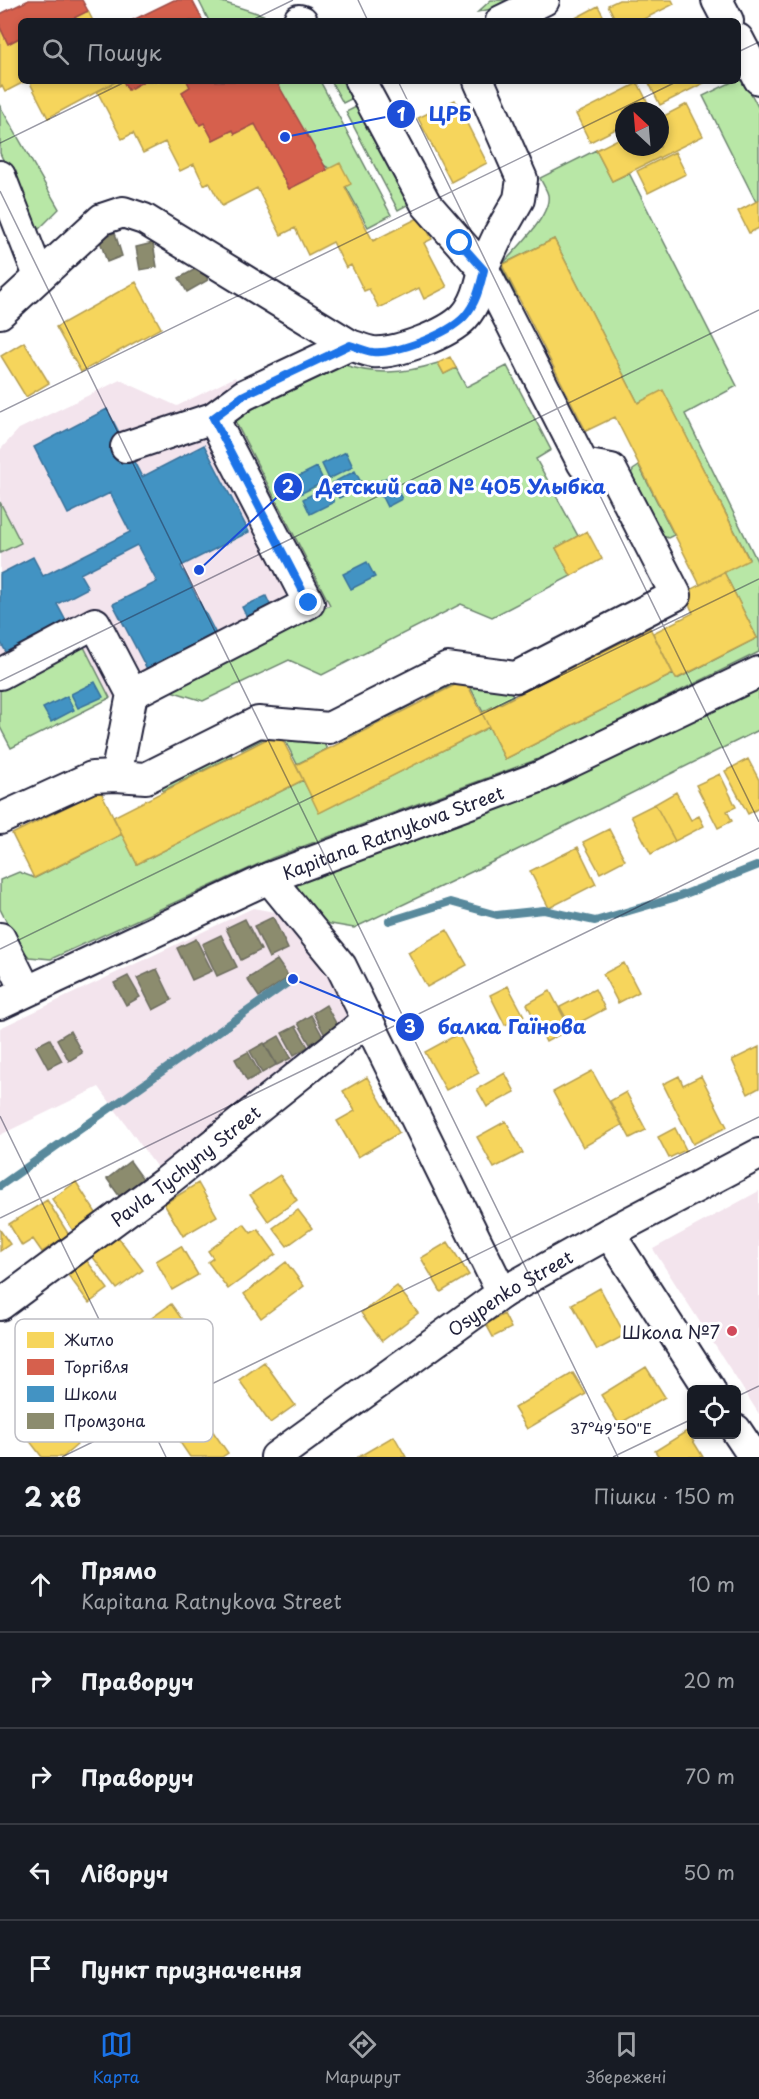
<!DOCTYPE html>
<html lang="uk">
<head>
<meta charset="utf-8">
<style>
  :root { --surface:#171b24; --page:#242831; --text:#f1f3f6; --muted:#9ea1a6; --line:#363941; --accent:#1a73e8 }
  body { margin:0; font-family:"Playpen Sans",sans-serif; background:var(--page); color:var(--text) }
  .controls { position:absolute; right:18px; bottom:18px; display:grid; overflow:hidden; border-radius:9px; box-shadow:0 3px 9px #0003 }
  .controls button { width:54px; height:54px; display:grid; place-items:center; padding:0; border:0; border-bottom:2px solid var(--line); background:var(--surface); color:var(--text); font:30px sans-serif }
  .compass { position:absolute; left:615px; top:102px; width:54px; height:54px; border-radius:50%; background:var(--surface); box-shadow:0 3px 9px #0003; rotate:334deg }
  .stop { position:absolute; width:18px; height:18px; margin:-14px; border:4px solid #1a73e8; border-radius:50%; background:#fff }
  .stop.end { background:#1a73e8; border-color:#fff; box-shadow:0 2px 6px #0008 }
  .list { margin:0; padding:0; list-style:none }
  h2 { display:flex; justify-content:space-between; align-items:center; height:78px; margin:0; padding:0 24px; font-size:26px }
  h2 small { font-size:20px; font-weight:400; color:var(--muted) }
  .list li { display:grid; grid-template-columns:39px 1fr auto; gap:18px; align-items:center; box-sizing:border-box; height:96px; padding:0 24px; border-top:2px solid var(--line) }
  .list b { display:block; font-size:22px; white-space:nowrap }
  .list p { margin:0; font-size:20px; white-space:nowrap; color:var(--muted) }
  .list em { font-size:20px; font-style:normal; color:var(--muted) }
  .icon { flex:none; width:33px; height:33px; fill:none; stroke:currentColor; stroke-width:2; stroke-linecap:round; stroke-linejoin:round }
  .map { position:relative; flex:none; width:759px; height:1457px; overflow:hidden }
  .search { position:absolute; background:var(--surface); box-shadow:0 3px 9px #0003; left:18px; right:18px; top:18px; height:66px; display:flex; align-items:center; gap:15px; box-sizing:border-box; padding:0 21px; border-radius:9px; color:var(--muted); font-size:22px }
  .sheet { height:558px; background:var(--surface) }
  nav { display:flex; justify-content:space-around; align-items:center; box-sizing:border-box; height:84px; border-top:2px solid var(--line); background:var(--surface); font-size:16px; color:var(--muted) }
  nav a { display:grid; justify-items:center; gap:3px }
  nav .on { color:var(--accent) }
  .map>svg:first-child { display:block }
  .built { fill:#f3e4ed }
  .green { fill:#b8e7a6; stroke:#6d8470; stroke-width:1.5 }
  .homes { fill:#f6d55c; stroke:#b69f52; stroke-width:1.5 }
  .shops { fill:#d6604d; stroke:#a04d48; stroke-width:1.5 }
  .schools { fill:#4393c3; stroke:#39719a; stroke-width:1.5 }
  .industry { fill:#8c8c6e; stroke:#6c6c5f; stroke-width:1.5 }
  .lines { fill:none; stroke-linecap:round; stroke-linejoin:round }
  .stream { stroke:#59899c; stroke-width:8 }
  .minor-casing { stroke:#22223b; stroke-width:34 }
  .minor { stroke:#fff; stroke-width:30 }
  .route { stroke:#1a73e8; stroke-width:8 }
  .ticks { fill:none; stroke:#22223b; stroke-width:1.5; stroke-opacity:0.45 }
  .poi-dot { fill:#d1495b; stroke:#fff; stroke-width:2 }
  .labels { text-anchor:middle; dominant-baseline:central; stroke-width:6; stroke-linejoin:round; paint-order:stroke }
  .street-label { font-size:18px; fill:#22223b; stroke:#fff }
  .poi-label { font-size:18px; fill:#22223b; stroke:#fff; text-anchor:end }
  .key { fill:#fff; stroke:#bdbdc4; stroke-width:1.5 }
  .key-label { font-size:16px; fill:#22223b }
  .ticks-label { font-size:15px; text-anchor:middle; fill:#22223b; stroke:#fff; stroke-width:6; stroke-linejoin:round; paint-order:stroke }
  .leader { fill:none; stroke:#1d4ed8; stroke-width:2 }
  .callout-dot { fill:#1d4ed8; stroke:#fff; stroke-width:2 }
  .mark-label { font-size:18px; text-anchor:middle; font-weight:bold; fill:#fff }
  .callout-label { font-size:20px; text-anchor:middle; font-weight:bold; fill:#1d4ed8; stroke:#fff; stroke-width:6; stroke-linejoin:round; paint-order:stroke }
</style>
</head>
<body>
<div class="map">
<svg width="759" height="1457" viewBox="0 0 759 1457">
  <rect width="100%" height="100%" fill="#fff"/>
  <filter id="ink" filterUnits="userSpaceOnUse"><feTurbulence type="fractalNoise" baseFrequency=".0167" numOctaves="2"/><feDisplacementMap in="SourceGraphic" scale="12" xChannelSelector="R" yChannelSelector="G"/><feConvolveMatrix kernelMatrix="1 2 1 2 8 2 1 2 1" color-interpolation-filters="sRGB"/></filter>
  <g filter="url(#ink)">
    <path class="built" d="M339 363 356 369 376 373 330 605 168 690 110 698 11 748 0 727V450L19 429 120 380 177 406 235 377 248 404Z
      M253 908 280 913 334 965 352 1022 163 1176 99 1087 0 1135V1028Z
      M759 1191V1414L653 1249Z"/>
    <path class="green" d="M200 0H216L263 15 251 21H209L199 1Z
      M491 0H509L491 9 478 12Z
      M744 80 759 109V200L756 202 703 96 734 81Z
      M276 81H320L391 215 368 227 339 174 320 163Z
      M331 81H346L355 97 343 103Z
      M0 106 59 209 36 232 0 153Z
      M358 106 409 204 398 210 346 112Z
      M596 150 612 181 629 173 737 386 685 414 759 565V652L549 755 272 858 51 959 29 957 18 944 0 909V880L19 872 35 878 122 834 137 864 303 780 320 812 489 727 505 759 673 674 677 679 757 638 724 572 749 559 663 391 638 403 554 239 501 265 517 297 510 300 494 273C508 257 552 217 548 195 547 190 542 183 540 178Z
      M339 363C374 376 403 374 438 363L444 374 456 368 466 387 507 366 551 450 536 459 578 536 556 548 571 576 492 617 461 604 322 675 289 660 203 701 168 690 330 605 233 417Z
      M639 466 674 535 668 538 663 536 631 474 633 470Z
      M0 502 21 543 0 553Z
      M81 641 110 698 11 748 0 727V682Z
      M450 674 505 681 513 696 483 712 466 679 428 698 424 690Z
      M759 687V730L509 854 354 928 325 923 294 888 297 880 535 795Z
      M412 699 414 704 345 739 342 733Z
      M264 726 316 731 327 749 297 764 280 731 242 750 239 743 241 738Z
      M229 750 232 756 163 791 160 784Z"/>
    <path class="homes" d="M619 0H672L674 4 640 21H616L608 5Z
      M598 6 606 21H570Z
      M88 11 93 21H68Z
      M0 27 8 44 21 37V81H26L5 92 2 86 0 87Z
      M29 81H117L48 118Z
      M117 81H123L128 90 144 81H187L190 87 182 92 200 125 204 123 213 140 233 130 235 134 255 124 289 189 340 163 351 184 345 187 373 241 420 217 432 239 424 243 447 287 424 299 419 288 379 308 369 289 364 291 351 265 346 268 333 242 308 255 295 228 281 235 257 188 222 206 209 182 204 185 194 164 180 171 165 142 143 153 133 133 122 139 97 91Z
      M648 81H703L704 83 660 105Z
      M638 83 652 111H624V125L590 142 576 114Z
      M455 100 487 163 451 182 418 118Z
      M687 104 703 136 612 181 596 150 624 136V147H660V118Z
      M675 152 686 174 648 193 637 171Z
      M759 200V228L749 233 738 211Z
      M554 239 638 403 663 390 749 560 700 585 615 417 586 431 502 265Z
      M136 282 161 328 81 372 56 327Z
      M24 342 49 383 26 397 1 356Z
      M450 357 456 368 444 374 438 363Z
      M587 531 602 559 571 576 556 548Z
      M724 572 757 638 676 679 653 633 693 613 684 593Z
      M650 628 673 674 505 759 482 713Z
      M465 680 489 727 319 813 296 765Z
      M279 733 303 780 137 864 113 817Z
      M748 759 759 780V808L748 814 725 771Z
      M720 774 736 807 727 811 732 821 718 828 696 785Z
      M100 790 122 834 34 878 12 834Z
      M676 792 691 820 699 816 704 826 675 841 655 804Z
      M655 804 675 841 651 854 631 816Z
      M609 829 625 860 600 873 583 842Z
      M578 847 596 884 549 908 530 871Z
      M447 930 467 965 427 987 408 952Z
      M624 963 639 992 618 1003 603 974Z
      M508 986 524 1016 505 1025 490 995Z
      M595 989 605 1009 571 1027 560 1007Z
      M550 991 570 1029 546 1042 527 1004Z
      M458 1034 479 1073 446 1090 425 1052Z
      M759 1047V1088L748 1094 732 1060Z
      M592 1071 622 1125 583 1147 553 1092Z
      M505 1073 515 1092 487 1107 477 1089Z
      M679 1076 683 1085 701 1076 727 1127 693 1144 663 1084Z
      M367 1077 399 1133 358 1157 337 1121 355 1111 343 1091Z
      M626 1092 646 1130 630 1138 610 1101Z
      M506 1121 523 1153 494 1168 477 1137Z
      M675 1128 686 1150 669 1158 658 1137Z
      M280 1175 297 1200 268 1221 250 1195Z
      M76 1182 98 1216 74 1232 52 1199Z
      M198 1183 217 1216 183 1236 164 1204Z
      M47 1200 69 1235 42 1252 33 1239 22 1246 9 1224Z
      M298 1210 312 1228 287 1246 273 1228Z
      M244 1224 251 1233 258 1229 276 1254 228 1289 208 1262 213 1258 208 1251Z
      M0 1230 10 1244 0 1251Z
      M118 1237 143 1270 117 1289 92 1256Z
      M448 1242 469 1275 441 1292 421 1258Z
      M181 1246 198 1275 172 1290 156 1261Z
      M87 1261 108 1289 89 1303 68 1275Z
      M286 1262 304 1286 261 1318 244 1294Z
      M397 1286 418 1313 382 1341 361 1313Z
      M600 1288 625 1335 597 1350 572 1304Z
      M171 1304 194 1336 168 1355 145 1323Z
      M504 1314 511 1328 493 1337 486 1324Z
      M264 1362 295 1405 270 1423 239 1380Z
      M646 1367 665 1397 619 1424 601 1395Z
      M573 1373 586 1394 527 1429 514 1408Z
      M200 1413 228 1453 222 1457H190L173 1432Z
      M52 1414 77 1445 63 1457H42L25 1435Z
      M687 1431 703 1457H659L655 1451Z
      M394 1436 406 1457H358Z"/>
    <path class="shops" d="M29 0H82L88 11 68 21H21V37L8 44 0 27V14Z
      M174 0H192L203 21H131Z
      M123 81H144L128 90Z
      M187 81H276L327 170 289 189 255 124 235 134 233 130 213 140 204 123 200 125 182 92 190 87Z"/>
    <path class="schools" d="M107 409 142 477 204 445 249 532 181 566 216 634 147 669 113 604 157 582 137 545 80 574 88 588 57 604 66 621 6 652 0 641V574L33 557 43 576 130 532 110 493 68 514 34 447Z
      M346 452 353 467 329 479 322 464Z
      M317 467 324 482 300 494 293 479Z
      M355 471 363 486 339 498 332 483Z
      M390 476 402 499 387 507 375 483Z
      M326 487 334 502 310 514 303 499Z
      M367 562 375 577 351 589 343 574Z
      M266 596 273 611 249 622 242 607Z
      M95 682 103 697 78 708 71 694Z
      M67 696 74 710 51 722 43 708Z"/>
    <path class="industry" d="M115 233 122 256 107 262 99 238Z
      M153 243 157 267 140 270 136 247Z
      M201 266 208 280 187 292 179 278Z
      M273 917 288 949 269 958 254 926Z
      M245 919 261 950 241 960 226 928Z
      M221 935 237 967 217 976 202 944Z
      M196 939 212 971 192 980 177 948Z
      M277 960 289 977 259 997 247 979Z
      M157 969 172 1000 153 1010 137 978Z
      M128 976 140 997 126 1005 114 983Z
      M326 1005 338 1027 325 1035 313 1013Z
      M311 1015 323 1037 310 1044 298 1023Z
      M296 1026 308 1047 294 1055 282 1033Z
      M70 1031 82 1053 69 1061 57 1039Z
      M279 1036 291 1058 277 1065 265 1044Z
      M50 1039 62 1061 48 1068 36 1046Z
      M264 1043 276 1065 262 1073 250 1051Z
      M248 1052 260 1074 247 1081 235 1059Z
      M130 1161 146 1183 122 1200 107 1179Z"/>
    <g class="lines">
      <path class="stream" d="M389 921 450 902 497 915 544 910 595 921 680 896 759 865
        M0 1186 293 979"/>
      <defs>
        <g id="minor">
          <path d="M717 0 728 21"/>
          <path d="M299 20 302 21"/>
          <path d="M501 21 544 0"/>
          <path d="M738 39 759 79"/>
          <path d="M479 81 522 179 519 199 499 234 483 268"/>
          <path d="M0 176 39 276"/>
          <path d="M0 313 102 219 123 212 144 219 350 345C357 347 366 351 373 352 396 354 448 334 464 317 476 304 480 287 484 270"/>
          <path d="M126 447 213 418 244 395 350 345"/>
          <path d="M0 674 95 623 132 694 116 776"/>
          <path d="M132 694 309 603 213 418"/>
          <path d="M0 819 92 777 116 776 146 778 258 722 329 728 448 668 516 677 676 595 611 469 583 464 484 270 426 204 360 81"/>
          <path d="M269 878 341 966 502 1293"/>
          <path d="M0 938 26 990"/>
          <path id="s1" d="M0 1004 269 878 539 777 759 672"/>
          <path d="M609 1233 710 1390"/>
          <path id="s2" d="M0 1305 167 1181 368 1020"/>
          <path d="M736 1430 754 1457"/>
          <path id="s3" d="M276 1457 502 1293 609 1233 759 1154"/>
        </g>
      </defs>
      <use href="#minor" class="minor-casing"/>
      <use href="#minor" class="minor"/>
    </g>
  </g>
  <g class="lines" filter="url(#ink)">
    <path class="route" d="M309 603 213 418 244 395 350 345C357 347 365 351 373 352 396 354 448 334 464 317 476 304 480 287 484 270L460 243"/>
  </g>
  <path class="ticks" d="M358 0 368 21M250 21 293 0M738 52 759 42M398 81 759 822M0 143 127 81M0 191 618 1457M0 412 678 81M0 681 759 310M0 949 759 579M0 1116 166 1457M0 1218 759 848M736 1397 759 1386M62 1457 759 1117M613 1457 692 1419"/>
  <circle class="poi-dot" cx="732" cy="1331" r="6"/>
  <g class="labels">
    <g class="street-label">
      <text stroke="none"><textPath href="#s1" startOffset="429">Kapitana Ratnykova Street</textPath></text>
      <text stroke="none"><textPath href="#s2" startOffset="232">Pavla Tychyny Street</textPath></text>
      <text stroke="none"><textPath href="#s3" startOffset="286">Osypenko Street</textPath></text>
    </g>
    <g class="poi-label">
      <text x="720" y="1331">Школа №7</text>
    </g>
  </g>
  <rect x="15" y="1319" width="198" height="123" rx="9" class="key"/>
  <rect x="27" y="1332" width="27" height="16" fill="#f6d55c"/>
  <rect x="27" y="1359" width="27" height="16" fill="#d6604d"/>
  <rect x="27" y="1386" width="27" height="16" fill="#4393c3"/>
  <rect x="27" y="1413" width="27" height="16" fill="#8c8c6e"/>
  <g class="key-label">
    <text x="64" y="1346">Житло</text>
    <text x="64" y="1373">Торгівля</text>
    <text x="64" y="1400">Школи</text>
    <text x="64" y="1427">Промзона</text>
  </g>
  <g class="ticks-label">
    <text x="611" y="1434">37°49'50"E</text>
  </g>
  <path class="leader" d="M285 137L401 114M199 570L288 487M293 979L410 1027"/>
  <g class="callout-dot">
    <circle cx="285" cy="137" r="6"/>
    <circle cx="199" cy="570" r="6"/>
    <circle cx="293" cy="979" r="6"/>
    <circle cx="401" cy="114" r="15"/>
    <circle cx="288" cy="487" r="15"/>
    <circle cx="410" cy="1027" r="15"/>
  </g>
  <g class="mark-label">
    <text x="401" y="121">1</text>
    <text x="288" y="493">2</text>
    <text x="410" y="1033">3</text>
  </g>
  <g class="callout-label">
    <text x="450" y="121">ЦРБ</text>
    <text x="461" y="494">Детский сад № 405 Улыбка</text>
    <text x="512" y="1034">балка Гаїнова</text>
  </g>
</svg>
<div class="controls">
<button><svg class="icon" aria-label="locate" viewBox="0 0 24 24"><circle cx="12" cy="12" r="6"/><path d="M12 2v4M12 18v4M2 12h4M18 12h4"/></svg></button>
</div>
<svg class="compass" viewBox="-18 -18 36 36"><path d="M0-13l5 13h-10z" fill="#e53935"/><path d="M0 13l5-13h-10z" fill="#9ea1a6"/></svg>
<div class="stop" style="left:460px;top:243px"></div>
<div class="stop end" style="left:309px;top:603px"></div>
<div class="search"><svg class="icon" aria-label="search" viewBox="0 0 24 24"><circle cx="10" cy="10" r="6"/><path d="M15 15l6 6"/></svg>Пошук</div>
</div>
<section class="sheet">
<h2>2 хв<small>Пішки · 150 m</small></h2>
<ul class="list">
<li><svg class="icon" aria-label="ahead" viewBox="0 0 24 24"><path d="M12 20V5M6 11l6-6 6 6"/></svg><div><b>Прямо</b><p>Kapitana Ratnykova Street</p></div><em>10 m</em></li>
<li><svg class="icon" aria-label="right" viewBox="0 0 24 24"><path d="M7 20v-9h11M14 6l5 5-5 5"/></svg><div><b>Праворуч</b></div><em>20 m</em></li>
<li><svg class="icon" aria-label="right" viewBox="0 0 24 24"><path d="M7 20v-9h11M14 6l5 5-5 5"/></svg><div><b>Праворуч</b></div><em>70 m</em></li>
<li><svg class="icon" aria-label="left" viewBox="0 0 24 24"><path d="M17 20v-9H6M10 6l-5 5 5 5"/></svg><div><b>Ліворуч</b></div><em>50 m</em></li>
<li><svg class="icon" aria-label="arrive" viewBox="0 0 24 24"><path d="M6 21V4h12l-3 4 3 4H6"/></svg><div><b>Пункт призначення</b></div></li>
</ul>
</section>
<nav>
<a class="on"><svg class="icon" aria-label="map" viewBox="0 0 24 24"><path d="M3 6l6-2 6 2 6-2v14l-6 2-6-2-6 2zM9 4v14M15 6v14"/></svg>Карта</a>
<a><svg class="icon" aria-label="directions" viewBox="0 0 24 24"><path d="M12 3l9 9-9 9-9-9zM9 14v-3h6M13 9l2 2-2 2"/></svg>Маршрут</a>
<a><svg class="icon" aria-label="saved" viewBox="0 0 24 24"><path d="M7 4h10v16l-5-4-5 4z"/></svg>Збережені</a>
</nav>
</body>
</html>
